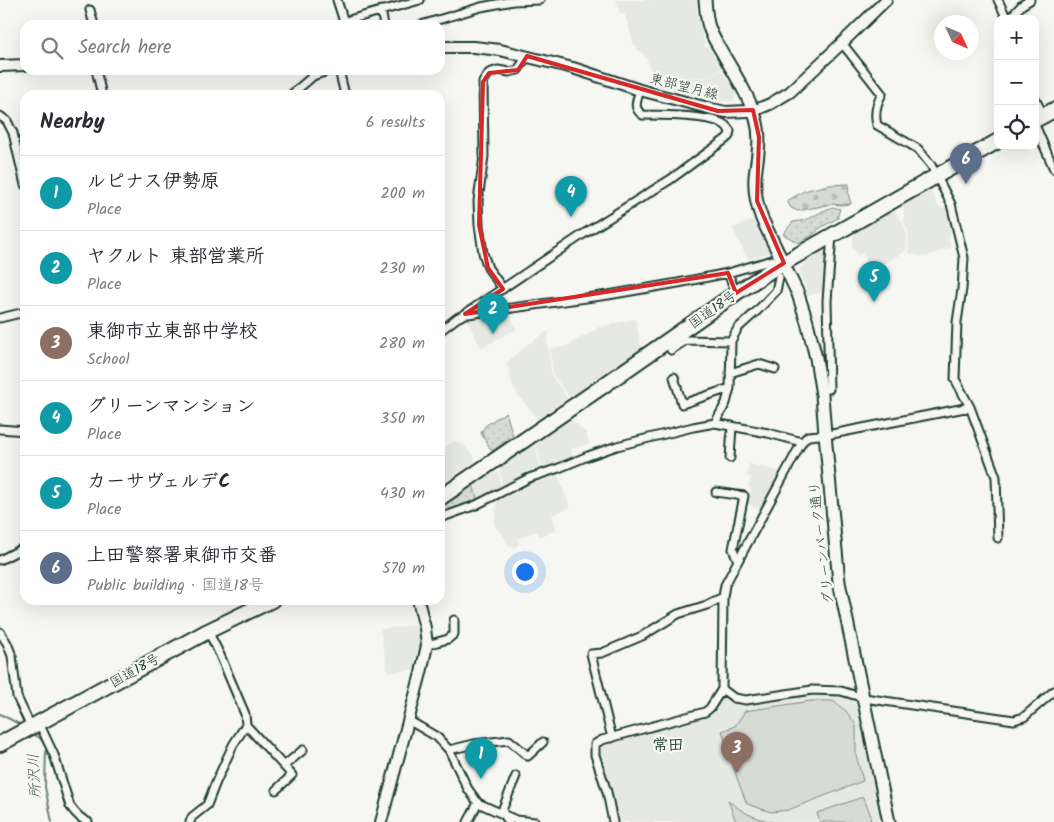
<!DOCTYPE html>
<html lang="en">
<head>
<meta charset="utf-8">
<style>
  :root { --surface:#fff; --page:#f2f2f3; --text:#2b2b33; --muted:#7c7c81; --line:#e1e1e2; --accent:#1f6fb2 }
  body { margin:0; font-family:Kalam,"Klee One",sans-serif; background:var(--page); color:var(--text) }
  .controls { position:absolute; right:15px; top:15px; display:grid; overflow:hidden; border-radius:10px; box-shadow:0 5px 20px #0002 }
  .controls button { width:45px; height:45px; display:grid; place-items:center; padding:0; border:0; border-bottom:1px solid var(--line); background:var(--surface); color:var(--text); font:25px sans-serif }
  .compass { position:absolute; left:934px; top:15px; width:45px; height:45px; border-radius:50%; background:var(--surface); box-shadow:0 5px 20px #0002; rotate:134deg }
  .you { position:absolute; left:524px; top:571px; width:18px; height:18px; margin:-12px; border:4px solid #fff; border-radius:50%; background:#1a73e8; box-shadow:0 0 0 8px #1a73e833 }
  .badge { display:grid; place-items:center; width:32px; height:32px; border-radius:50%; background:var(--accent); color:#fff; font-size:16px; font-weight:700 }
  .pin { position:absolute; translate:-50% -41px; filter:drop-shadow(0 1px 2px #0008) }
  .pin::after { content:''; position:absolute; top:26px; width:18px; height:15px; background:inherit; clip-path:polygon(0 0,100% 0,50% 100%) }
  .list { margin:0; padding:0; list-style:none }
  h2 { display:flex; justify-content:space-between; align-items:center; height:65px; margin:0; padding:0 20px; font-size:21px }
  h2 small { font-size:16px; font-weight:400; color:var(--muted) }
  .list li { display:grid; grid-template-columns:32px 1fr auto; gap:15px; align-items:center; box-sizing:border-box; height:75px; padding:0 20px; border-top:1px solid var(--line) }
  .list b { display:block; font-size:19px; white-space:nowrap }
  .list p { margin:0; font-size:16px; white-space:nowrap; color:var(--muted) }
  .list em { font-size:16px; font-style:normal; color:var(--muted) }
  .icon { flex:none; width:28px; height:28px; fill:none; stroke:currentColor; stroke-width:2; stroke-linecap:round; stroke-linejoin:round }
  .map { position:relative; flex:none; width:1054px; height:822px; overflow:hidden }
  .search { position:absolute; background:var(--surface); box-shadow:0 5px 20px #0002; left:20px; top:20px; width:425px; height:55px; display:flex; align-items:center; gap:12px; box-sizing:border-box; padding:0 18px; border-radius:15px; color:var(--muted); font-size:19px }
  .panel { position:absolute; background:var(--surface); box-shadow:0 5px 20px #0002; left:20px; top:90px; width:425px; height:515px; border-radius:15px }
  .map>svg:first-child { display:block }
  .built { fill:#e6e8e4 }
  .grass { fill:url(#grass-dots); stroke:#7a8c85 }
  .cemetery { fill:url(#cemetery-stones); stroke:#7a8c85 }
  .garden { fill:#d6dbd6; stroke:#7a8c85 }
  .lines { fill:none; stroke-linecap:round; stroke-linejoin:round }
  .stream { stroke:#72847d; stroke-width:2 }
  .street-casing { stroke:#1f3d34; stroke-width:11 }
  .secondary-casing { stroke:#1f3d34; stroke-width:14 }
  .primary-casing { stroke:#1f3d34; stroke-width:15 }
  .highway-casing { stroke:#1f3d34; stroke-width:18 }
  .street { stroke:#f6f6f2; stroke-width:7 }
  .secondary { stroke:#f6f6f2; stroke-width:10 }
  .primary { stroke:#f6f6f2; stroke-width:11 }
  .highway { stroke:#f6f6f2; stroke-width:14 }
  .marked { fill:none; stroke:#d62828; stroke-width:4; stroke-linejoin:round }
  .labels { text-anchor:middle; dominant-baseline:central; stroke-width:4.5; stroke-linejoin:round; paint-order:stroke }
  .street-label { font-size:14px; fill:#1f3d34; stroke:#f6f6f2 }
  .water-label { font-size:15px; font-style:italic; fill:#425a52; stroke:#f6f6f2 }
  .quarter-label { font-size:16px; font-weight:bold; fill:#1f3d34; stroke:#f6f6f2 }
</style>
</head>
<body>
<div class="map">
<svg width="1054" height="822" viewBox="0 0 1054 822">
  <defs>
    <pattern id="grass-dots" width="8" height="8" patternUnits="userSpaceOnUse" patternTransform="scale(1.25)"><rect width="8" height="8" fill="#d6dbd6"/><path d="M2 2h.1M6 6h.1" fill="none" stroke="#b7bdb8" stroke-width="1.8" stroke-linecap="round"/></pattern>
    <pattern id="cemetery-stones" width="16" height="16" patternUnits="userSpaceOnUse" patternTransform="scale(1.25)"><rect width="16" height="16" fill="#d6dbd6"/><path d="M2 7V4a2 2 0 0 1 4 0v3zM10 15v-3a2 2 0 0 1 4 0v3z" fill="#b7bdb8"/></pattern>
  </defs>
  <rect width="100%" height="100%" fill="#f6f6f2"/>
  <filter id="ink" filterUnits="userSpaceOnUse"><feTurbulence type="fractalNoise" baseFrequency=".02" numOctaves="2"/><feDisplacementMap in="SourceGraphic" scale="10" xChannelSelector="R" yChannelSelector="G"/><feConvolveMatrix kernelMatrix="1 2 1 2 8 2 1 2 1" color-interpolation-filters="sRGB"/></filter>
  <g filter="url(#ink)">
    <path class="built" d="M616 0H697V12L705 47H710L722 70 706 77 687 78H705L722 71 737 94 733 102 712 99 663 88 667 76H673L652 74 646 57 634 45 625 14H620Z
      M929 188 938 206 947 208 954 227 950 232 949 240 951 247 926 257 908 253 909 242 908 231 904 221 903 204Z
      M894 210 903 224 907 235 906 250 902 253 873 270 862 253 858 255 852 247 854 233Z
      M753 220 770 253 748 259 732 228Z
      M827 248 828 250 823 292 808 296 800 274V269L808 259Z
      M509 313 516 329 481 348 470 326 469 318Z
      M635 319 642 350 570 398 553 375 550 349 567 346 599 327Z
      M549 332 547 340 552 376 567 398 538 419 517 394 512 385 509 368 505 364 527 345 544 333Z
      M569 417 586 433 589 444 571 449 573 460 550 468 543 469 535 440Z
      M534 440 541 469 521 476 503 487 500 472 505 459Z
      M455 441 465 447 473 455 475 462 440 486V450Z
      M749 464 783 472 763 509 747 504 751 488 748 487 751 477H747Z
      M556 471 570 507 552 515 557 530 540 536 537 531 518 538 519 544 513 548 509 547 506 539 494 525 498 495 529 480Z
      M499 473 501 489 479 500 472 482 483 474Z
      M420 625 422 640V653L416 670 388 672 380 629Z
      M722 689 746 700 812 690 856 696 885 822H613L595 744 705 712Z"/>
    <path class="grass" d="M833 207 840 209 838 215V218L820 228 813 235 798 243 783 234 793 222 806 220 825 210Z
      M506 412 513 436 492 451 481 433 485 426Z
      M472 482 478 501 440 517V505Z"/>
    <path class="cemetery" d="M849 184 848 193 851 204 840 205 832 204 798 211 791 208 787 201 804 191 828 185Z"/>
    <path class="garden" d="M811 701H833L846 711 856 725V755L863 781 788 810 771 812 747 804 738 781 722 731 735 726 745 711Z
      M863 797 871 816 870 822H820L817 813Z
      M728 800C743 813 752 817 772 822H736Z"/>
    <g class="lines">
      <path class="stream" d="M0 714 21 725
        M33 734 40 738 46 747 45 787 52 822"/>
      <defs>
        <path id="street" d="M337 0 345 25
          M998 0 1007 19
          M90 10 94 25
          M381 10 384 25
          M1009 19 1022 5 1030 0
          M345 21 420 0
          M421 25 481 7 513 1 540 0
          M842 43 882 94C876 104 874 113 877 125L918 149 931 165 951 204 964 258 962 289 957 322 955 379 970 407 996 477 998 538
          M96 70 102 95
          M339 70 345 95
          M291 95 313 76 330 70
          M1035 99 1044 116
          M0 116 7 121 13 133 25 185
          M1035 125 1054 169
          M728 273 736 293
          M503 289 488 268 483 253 479 225 478 201 484 156 483 82 489 73 498 70 509 72 518 70 527 56
          M468 314 608 295 678 283 728 273 772 260
          M0 318 25 312
          M440 331 457 318 465 314 582 235 671 179 726 139 729 136 730 131C728 129 728 127 725 125 712 115 661 115 643 115 632 108 637 101 640 90
          M671 350 686 340 731 341
          M730 373 759 364 775 369
          M674 377 682 404 730 388
          M821 390 829 389 827 301 832 235
          M715 423 726 403 730 388 731 341 738 328 757 311 776 291 779 277
          M0 429 25 431
          M730 458 732 426
          M716 492 744 496 733 549 738 561
          M440 518 476 505 529 478 559 468 588 456 617 446 693 427 715 423 768 433 802 442
          M0 560 25 547
          M0 632 7 643 12 656 17 697 31 727
          M427 645 448 639 454 634V620
          M722 689 734 698 746 700 812 690 841 691 864 698 1014 720 1024 717 1054 691
          M408 720 437 737 449 750 468 789 478 803 516 820 535 822
          M39 723 54 755 70 806C75 813 80 819 88 822
          M246 725 292 775 276 790
          M612 738 591 654 602 653 642 636 678 614 707 605 723 597
          M449 750 474 744 509 740 528 756 543 742
          M285 765 303 750
          M190 822 192 817 207 805 216 782 233 745 246 725 245 714 220 655 208 631
          M468 822 478 803
          M509 822 503 814V808L516 776
          M613 822 607 792 595 755V744L602 740 705 712 710 708 722 689 723 597 725 585 802 442 808 436 832 434 970 407"/>
        <path id="secondary" d="M440 47H474L500 50 573 68 640 90 712 109 726 112 747 111 758 109 770 104 790 92 842 43 886 0
          M0 66 25 65
          M381 822 421 673 427 645 425 628 418 600"/>
        <path id="primary" d="M705 0C706 9 706 18 709 27 712 37 718 45 723 54 735 75 749 96 756 119 762 139 757 157 755 177 754 191 757 206 762 219L798 294 807 322 816 358 822 395 825 434 839 582 889 822"/>
        <path id="highway" d="M1035 120 1054 110
          M440 498 600 388 736 293 773 269 998 141
          M0 744 208 631 272 600"/>
      </defs>
      <use href="#street" class="street-casing"/>
      <use href="#secondary" class="secondary-casing"/>
      <use href="#primary" class="primary-casing"/>
      <use href="#highway" class="highway-casing"/>
      <use href="#street" class="street"/>
      <use href="#secondary" class="secondary"/>
      <use href="#primary" class="primary"/>
      <use href="#highway" class="highway"/>
    </g>
  </g>
  <path class="marked" d="M527 56 718 111 753 110 759 137 757 201 784 263 736 293 728 273 465 314 503 289 488 268 479 225 483 82 489 73 518 70Z"/>
  <g class="labels">
    <g class="street-label">
      <text transform="translate(684 87) rotate(14)">東部望月線</text>
      <text transform="translate(713 310) rotate(-35)">国道18号</text>
      <text transform="translate(822 543) rotate(-97)">グリーンパーク通り</text>
      <text transform="translate(135 671) rotate(-29)">国道18号</text>
    </g>
    <g class="water-label">
      <text transform="translate(35 776) rotate(-93)">所沢川</text>
    </g>
    <g class="quarter-label">
      <text x="668" y="745">常田</text>
    </g>
  </g>
</svg>
<div class="controls">
<button>+</button>
<button>−</button>
<button><svg class="icon" aria-label="locate" viewBox="0 0 24 24"><circle cx="12" cy="12" r="6"/><path d="M12 2v4M12 18v4M2 12h4M18 12h4"/></svg></button>
</div>
<svg class="compass" viewBox="-18 -18 36 36"><path d="M0-13l5 13h-10z" fill="#e53935"/><path d="M0 13l5-13h-10z" fill="#7c7c81"/></svg>
<div class="you"></div>
<div class="pin badge" style="left:481px;top:779px;background:#0f9aa8">1</div>
<div class="pin badge" style="left:493px;top:334px;background:#0f9aa8">2</div>
<div class="pin badge" style="left:737px;top:773px;background:#8d6e63">3</div>
<div class="pin badge" style="left:571px;top:217px;background:#0f9aa8">4</div>
<div class="pin badge" style="left:874px;top:302px;background:#0f9aa8">5</div>
<div class="pin badge" style="left:966px;top:184px;background:#5c6f8a">6</div>
<div class="search"><svg class="icon" aria-label="search" viewBox="0 0 24 24"><circle cx="10" cy="10" r="6"/><path d="M15 15l6 6"/></svg>Search here</div>
<section class="panel">
<h2>Nearby<small>6 results</small></h2>
<ul class="list">
<li><span class="badge" style="background:#0f9aa8">1</span><div><b>ルピナス伊勢原</b><p>Place</p></div><em>200 m</em></li>
<li><span class="badge" style="background:#0f9aa8">2</span><div><b>ヤクルト 東部営業所</b><p>Place</p></div><em>230 m</em></li>
<li><span class="badge" style="background:#8d6e63">3</span><div><b>東御市立東部中学校</b><p>School</p></div><em>280 m</em></li>
<li><span class="badge" style="background:#0f9aa8">4</span><div><b>グリーンマンション</b><p>Place</p></div><em>350 m</em></li>
<li><span class="badge" style="background:#0f9aa8">5</span><div><b>カーサヴェルデC</b><p>Place</p></div><em>430 m</em></li>
<li><span class="badge" style="background:#5c6f8a">6</span><div><b>上田警察署東御市交番</b><p>Public building · 国道18号</p></div><em>570 m</em></li>
</ul>
</section>
</div>
</body>
</html>
